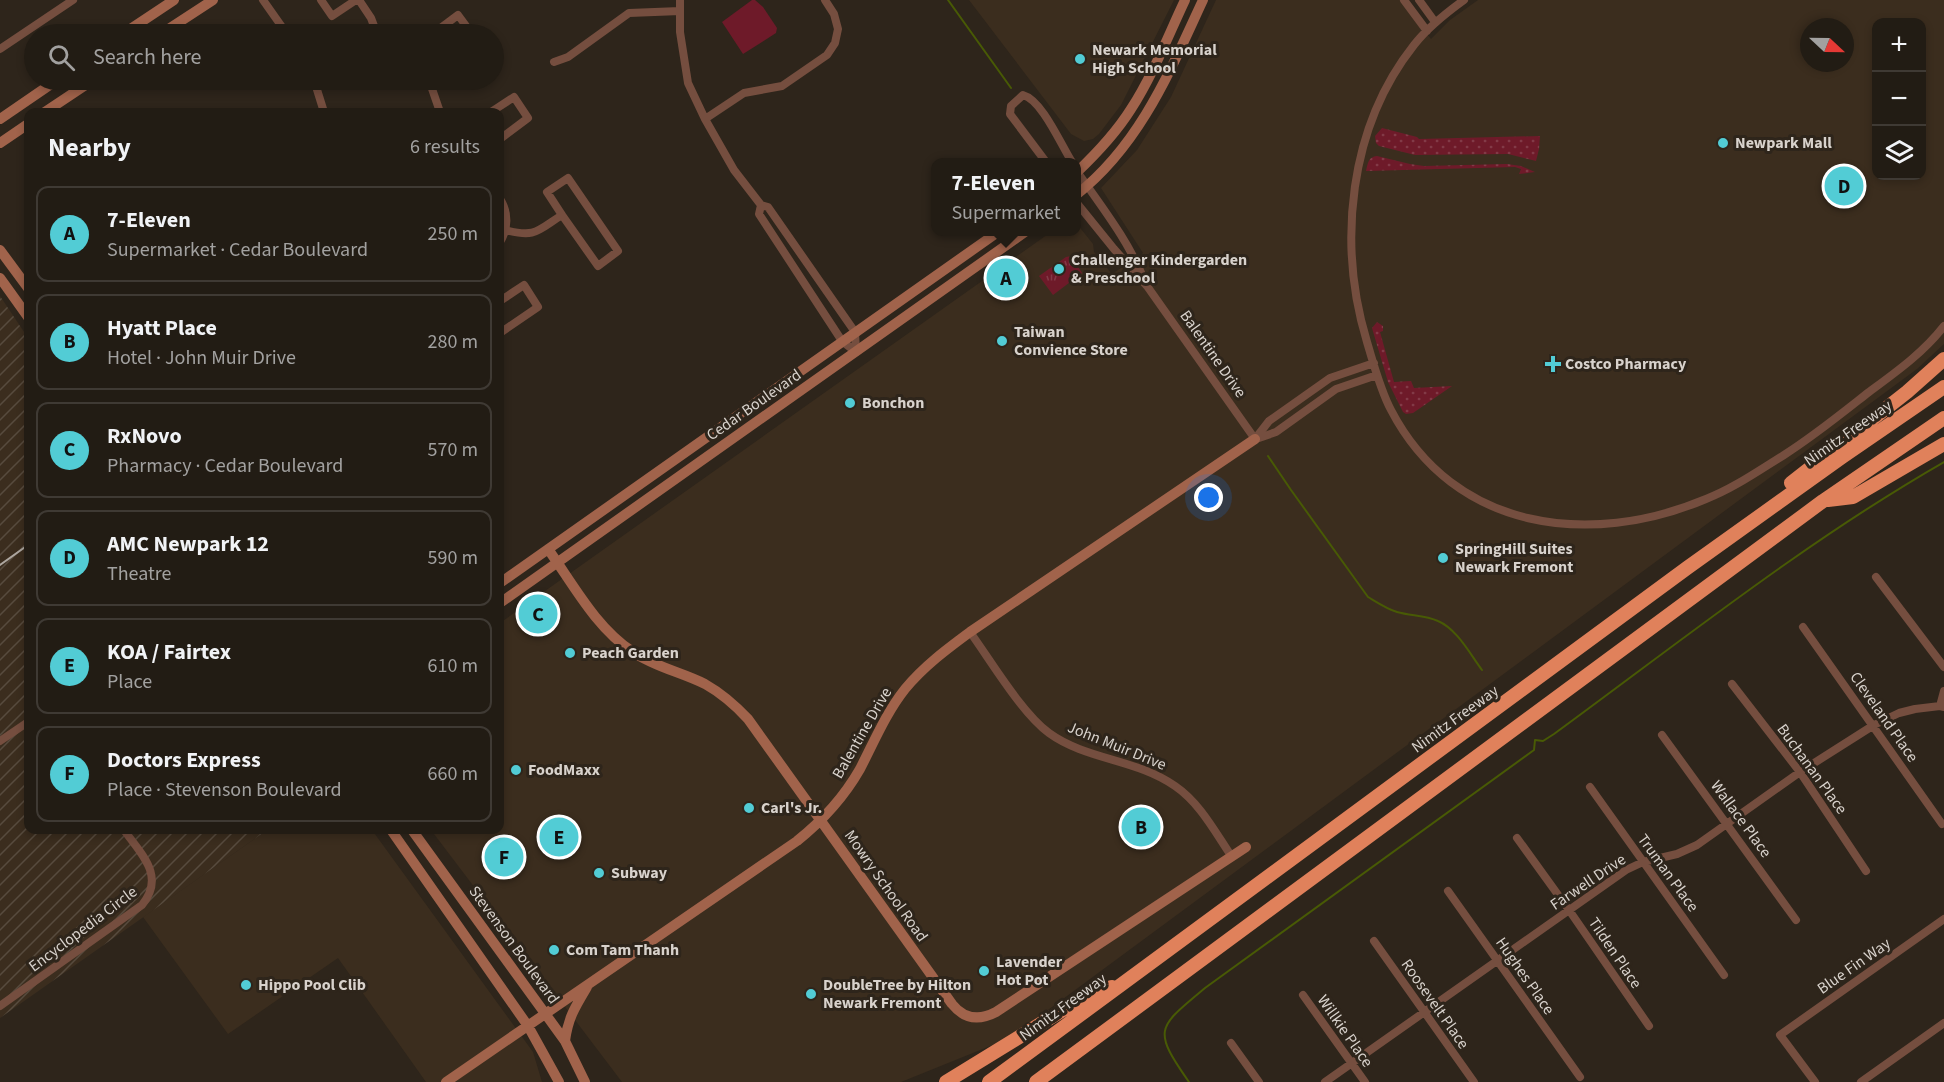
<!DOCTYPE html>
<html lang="en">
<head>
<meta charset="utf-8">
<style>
  :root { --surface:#221c14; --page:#2e2922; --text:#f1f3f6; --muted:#a2a1a0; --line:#3f3a34; --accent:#52ccd5 }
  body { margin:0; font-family:"Source Sans 3",sans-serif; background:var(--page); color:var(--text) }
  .controls { position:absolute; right:18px; top:18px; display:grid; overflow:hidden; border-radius:12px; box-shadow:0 3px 9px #0003 }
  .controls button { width:54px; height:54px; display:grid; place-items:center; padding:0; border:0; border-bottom:2px solid var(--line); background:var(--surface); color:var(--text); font:30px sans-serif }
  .compass { position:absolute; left:1800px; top:18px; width:54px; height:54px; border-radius:50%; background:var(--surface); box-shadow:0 3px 9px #0003; rotate:112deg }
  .you { position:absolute; left:1209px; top:498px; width:21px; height:21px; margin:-15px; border:4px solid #fff; border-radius:50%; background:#1a73e8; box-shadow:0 0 0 9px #1a73e833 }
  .badge { display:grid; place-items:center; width:39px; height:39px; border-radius:50%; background:var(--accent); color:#111; font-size:20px; font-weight:700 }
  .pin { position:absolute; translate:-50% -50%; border:3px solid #fff; box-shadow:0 2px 6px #0006 }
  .popup { position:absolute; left:931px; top:158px; width:150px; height:78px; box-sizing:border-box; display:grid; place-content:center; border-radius:12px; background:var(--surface); filter:drop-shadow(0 2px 4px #0005); font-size:20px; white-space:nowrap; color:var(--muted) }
  .popup b { font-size:22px; color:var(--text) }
  .popup::after { content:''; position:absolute; left:50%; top:100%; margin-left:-12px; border:12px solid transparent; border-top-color:var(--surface) }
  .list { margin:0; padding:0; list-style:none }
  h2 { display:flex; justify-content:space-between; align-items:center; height:78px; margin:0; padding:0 24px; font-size:26px }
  h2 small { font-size:20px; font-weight:400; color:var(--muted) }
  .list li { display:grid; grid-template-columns:39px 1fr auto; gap:18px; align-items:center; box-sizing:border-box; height:96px; margin:0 12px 12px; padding:0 12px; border:2px solid var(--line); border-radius:12px }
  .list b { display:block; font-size:22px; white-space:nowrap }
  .list p { margin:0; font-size:20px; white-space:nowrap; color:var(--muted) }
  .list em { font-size:20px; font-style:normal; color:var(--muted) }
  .icon { flex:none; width:33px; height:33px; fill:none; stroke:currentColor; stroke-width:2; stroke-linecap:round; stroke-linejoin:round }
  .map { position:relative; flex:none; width:1944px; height:1082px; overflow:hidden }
  .search { position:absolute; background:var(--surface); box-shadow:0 3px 9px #0003; left:24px; top:24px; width:480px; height:66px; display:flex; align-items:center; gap:15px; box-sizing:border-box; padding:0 21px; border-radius:33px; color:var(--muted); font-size:22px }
  .panel { position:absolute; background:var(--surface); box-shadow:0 3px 9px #0003; left:24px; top:108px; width:480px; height:726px; border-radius:12px }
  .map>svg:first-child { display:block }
  .built { fill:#3b2d1e; fill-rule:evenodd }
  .industrial { fill:url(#industrial-furrows) }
  .grass { fill:url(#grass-dots) }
  .park { fill:url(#park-tufts) }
  .garden { fill:#6e1a29 }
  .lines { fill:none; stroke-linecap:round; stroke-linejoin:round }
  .stream { stroke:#485a05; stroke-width:2 }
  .street { stroke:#754e3f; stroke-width:8 }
  .secondary { stroke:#a1634b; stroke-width:10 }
  .highway { stroke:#e0815b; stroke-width:14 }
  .rail { stroke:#ada69f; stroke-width:2 }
  .poi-dot { fill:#52ccd5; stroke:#2e251b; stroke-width:2 }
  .labels { text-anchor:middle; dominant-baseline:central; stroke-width:6; stroke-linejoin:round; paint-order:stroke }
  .poi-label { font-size:16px; font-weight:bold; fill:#d8d2cc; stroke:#2e251b; text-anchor:start }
  .street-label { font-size:16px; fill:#d8d2cc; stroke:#2e251b }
</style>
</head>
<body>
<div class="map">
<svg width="1944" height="1082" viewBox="0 0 1944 1082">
  <defs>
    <pattern id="industrial-furrows" width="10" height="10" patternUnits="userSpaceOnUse" patternTransform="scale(1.5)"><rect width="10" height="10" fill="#3b2d1e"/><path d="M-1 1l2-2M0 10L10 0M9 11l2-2" fill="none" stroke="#574b3e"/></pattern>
    <pattern id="grass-dots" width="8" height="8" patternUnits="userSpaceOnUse" patternTransform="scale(1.5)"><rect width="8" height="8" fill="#6e1a29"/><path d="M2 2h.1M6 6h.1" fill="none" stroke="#823a47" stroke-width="1.8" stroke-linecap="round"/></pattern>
    <pattern id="park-tufts" width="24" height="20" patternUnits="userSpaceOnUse" patternTransform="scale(1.5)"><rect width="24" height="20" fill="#6e1a29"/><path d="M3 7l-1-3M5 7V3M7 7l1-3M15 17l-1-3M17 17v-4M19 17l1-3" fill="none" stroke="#823a47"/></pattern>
  </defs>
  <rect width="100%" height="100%" fill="#2e251b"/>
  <path class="built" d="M969 0H1174L1121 105 1099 134 1093 139 1084 141 1071 134Z
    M1216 0H1400L1431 39 1450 20 1478 0H1944V344L1917 369 1010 1038 901 1082H622L431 830H500V623L1051 232H1076L1077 224 1093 244 1094 252 1112 274 1143 253 1101 188 1137 150 1171 97ZM1876 22H1922V176H1876ZM1809 27H1845V63H1809Z
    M267 830H372L533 1052 542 1082H426L338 958 228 1034 143 917Z"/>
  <path class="industrial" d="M0 296 28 338V830H267L0 1018Z"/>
  <path class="grass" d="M1382 128 1417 137 1419 139 1540 136 1539 149 1536 161 1508 154 1415 155 1379 146 1376 143 1375 136Z
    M1377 156 1410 164 1424 166 1507 164 1521 166 1535 172 1519 174 1521 169 1515 167 1366 171C1368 163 1368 157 1377 156Z
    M1377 322 1383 326V331L1380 332 1394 382 1411 381 1414 388 1452 386 1413 413 1406 414 1403 412 1388 382 1372 328Z"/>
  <path class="park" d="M1071 256 1082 273 1053 295 1039 276 1066 257Z"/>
  <path class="garden" d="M752 0H755L763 7 777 28 776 33 743 54 722 22Z"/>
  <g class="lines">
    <path class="stream" d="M948 0 1011 88
      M1268 456 1291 490 1368 597C1378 603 1387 609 1397 612 1411 616 1425 615 1438 621 1457 629 1470 654 1482 670
      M1189 1082C1152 1029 1157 1028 1205 988L1534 750 1535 740 1543 741 1554 734C1681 641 1808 540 1944 462"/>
    <path class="street" d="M263 0 287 34
      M321 0 332 16 356 0
      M359 0 371 18 377 34
      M680 0V32L688 83 705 119 734 170 761 205 768 207 855 332 856 352
      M1404 0 1427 31
      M1419 0 1435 22
      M1464 0C1446 13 1428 27 1414 45 1349 127 1337 243 1367 342 1374 365 1380 389 1391 410 1454 531 1590 548 1706 499 1734 488 1758 471 1784 455 1814 436 1841 414 1869 392 1896 372 1923 353 1944 326
      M435 34 434 33 458 15 472 34
      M0 49 73 0
      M554 62 568 57 629 13 680 11
      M314 80 324 112
      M429 80 440 112
      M491 112 514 97 528 118 500 139
      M705 119 744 93 782 86 827 55 835 43 838 29 834 14 825 0
      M1046 162 1010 114 1011 106 1023 95C1042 100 1061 145 1072 162
      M1076 170C1101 206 1129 241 1145 282
      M500 199C509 213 508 229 500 242
      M1076 202 1114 249 1147 286 1255 439
      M761 205 759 214 842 341 856 352
      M505 230C536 238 537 231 562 215L598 266 618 251 568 178 547 192 562 215
      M500 301 524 285 538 307 500 333
      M1255 439 1269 421 1330 378 1374 363
      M1256 439 1276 432 1336 389 1377 375
      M1876 577 1944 667
      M1803 627 1942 824
      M970 632C991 661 1021 712 1049 733 1086 760 1137 759 1175 786 1200 803 1215 832 1232 857
      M1732 684 1800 772 1866 871
      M1940 706 1944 691
      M1662 735 1796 920
      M0 741 28 722
      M1590 787 1724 975
      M1517 838 1569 910 1649 1026
      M1448 891 1580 1077
      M1374 941 1474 1082
      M1303 995 1365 1082
      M0 1006 142 905C166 876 141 854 124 830
      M1231 1043 1259 1082
      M1325 1082 1626 870 1643 862 1677 854 1697 845 1800 772 1874 725 1899 713 1915 709 1940 706 1944 707
      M1815 1082 1780 1035 1944 919
      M1861 1082 1944 1023"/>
    <path class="secondary" d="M123 34 174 0
      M161 34 213 0
      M45 112 93 80
      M0 119 57 80
      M0 143 28 124
      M1076 173C1096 154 1116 133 1131 109 1153 75 1168 36 1185 0
      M1076 195C1140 145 1170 71 1203 0
      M0 250 28 288
      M0 278 28 317
      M548 549C573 584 596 628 633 652 655 667 681 672 705 684 721 693 735 705 748 719L952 1004C964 1019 979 1021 996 1012L1246 847
      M500 583 998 232
      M500 603 1025 232
      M391 830 528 1026 559 1082
      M412 830 565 1041 585 1082
      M565 1041C568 1018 575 1007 587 987
      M446 1082 797 841C822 821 844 797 860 769 874 742 886 713 905 689 924 666 947 649 970 632L1255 439"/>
    <path class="highway" d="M1791 483 1907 392 1944 359
      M1828 500 1853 497 1944 444
      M946 1082 1089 994 1112 987
      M989 1082 1687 568 1842 457 1944 387
      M1036 1082 1823 501 1944 418"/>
    <path class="rail" d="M0 565 28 545"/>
  </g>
  <g class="poi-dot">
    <circle cx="1080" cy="59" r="6"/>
    <circle cx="1723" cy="143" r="6"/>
    <circle cx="1059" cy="269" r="6"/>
    <circle cx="1002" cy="341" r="6"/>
    <path d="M1550 355h6v6h6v6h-6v6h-6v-6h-6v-6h6z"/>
    <circle cx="850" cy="403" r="6"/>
    <circle cx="1443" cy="558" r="6"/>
    <circle cx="570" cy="653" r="6"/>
    <circle cx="516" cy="770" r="6"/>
    <circle cx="749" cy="808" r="6"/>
    <circle cx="599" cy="873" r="6"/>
    <circle cx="554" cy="950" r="6"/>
    <circle cx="984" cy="971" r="6"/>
    <circle cx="246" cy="985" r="6"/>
    <circle cx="811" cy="994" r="6"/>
  </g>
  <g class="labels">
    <g class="poi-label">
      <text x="1092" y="50">Newark Memorial<tspan x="1092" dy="18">High School</tspan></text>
      <text x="1735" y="143">Newpark Mall</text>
      <text x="1071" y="260">Challenger Kindergarden<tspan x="1071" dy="18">&amp; Preschool</tspan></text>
      <text x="1014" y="332">Taiwan<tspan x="1014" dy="18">Convience Store</tspan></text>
      <text x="1565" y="364">Costco Pharmacy</text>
      <text x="862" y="403">Bonchon</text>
      <text x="1455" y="549">SpringHill Suites<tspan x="1455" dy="18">Newark Fremont</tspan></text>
      <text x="582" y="653">Peach Garden</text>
      <text x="528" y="770">FoodMaxx</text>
      <text x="761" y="808">Carl's Jr.</text>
      <text x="611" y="873">Subway</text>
      <text x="566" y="950">Com Tam Thanh</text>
      <text x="996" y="962">Lavender<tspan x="996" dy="18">Hot Pot</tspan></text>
      <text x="258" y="985">Hippo Pool Clib</text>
      <text x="823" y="985">DoubleTree by Hilton<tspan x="823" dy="18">Newark Fremont</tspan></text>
    </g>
    <g class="street-label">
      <text transform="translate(1213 354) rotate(55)">Balentine Drive</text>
      <text transform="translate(754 405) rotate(-35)">Cedar Boulevard</text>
      <text transform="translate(1848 433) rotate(-35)">Nimitz Freeway</text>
      <text transform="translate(1884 717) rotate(55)">Cleveland Place</text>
      <text transform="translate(1455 719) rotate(-36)">Nimitz Freeway</text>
      <text transform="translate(862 733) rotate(-60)">Balentine Drive</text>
      <text transform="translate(1117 746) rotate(22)">John Muir Drive</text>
      <text transform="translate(1812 769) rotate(54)">Buchanan Place</text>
      <text transform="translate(1741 819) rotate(54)">Wallace Place</text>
      <text transform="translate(1668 873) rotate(54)">Truman Place</text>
      <text transform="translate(1588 882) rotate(-34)">Farwell Drive</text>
      <text transform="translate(886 886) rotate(55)">Mowry School Road</text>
      <text transform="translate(83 929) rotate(-37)">Encyclopedia Circle</text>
      <text transform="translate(514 945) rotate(54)">Stevenson Boulevard</text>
      <text transform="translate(1615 953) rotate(56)">Tilden Place</text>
      <text transform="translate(1854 966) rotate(-35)">Blue Fin Way</text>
      <text transform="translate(1525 976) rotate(55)">Hughes Place</text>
      <text transform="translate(1435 1004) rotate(55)">Roosevelt Place</text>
      <text transform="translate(1063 1007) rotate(-36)">Nimitz Freeway</text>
      <text transform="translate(1345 1031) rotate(55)">Willkie Place</text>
    </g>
  </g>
</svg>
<div class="controls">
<button>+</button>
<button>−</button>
<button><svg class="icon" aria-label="layers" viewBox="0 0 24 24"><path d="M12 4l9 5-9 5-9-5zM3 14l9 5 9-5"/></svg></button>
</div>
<svg class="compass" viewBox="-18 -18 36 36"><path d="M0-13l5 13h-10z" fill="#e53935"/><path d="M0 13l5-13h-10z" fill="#a2a1a0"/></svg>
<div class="you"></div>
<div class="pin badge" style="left:1006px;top:278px">A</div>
<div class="popup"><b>7-Eleven</b>Supermarket</div>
<div class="pin badge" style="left:1141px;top:827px">B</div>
<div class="pin badge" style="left:538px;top:614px">C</div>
<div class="pin badge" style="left:1844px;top:186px">D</div>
<div class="pin badge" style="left:559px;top:837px">E</div>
<div class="pin badge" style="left:504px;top:857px">F</div>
<div class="search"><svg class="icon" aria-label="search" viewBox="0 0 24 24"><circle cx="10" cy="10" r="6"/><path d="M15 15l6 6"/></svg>Search here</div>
<section class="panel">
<h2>Nearby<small>6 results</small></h2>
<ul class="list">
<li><span class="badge">A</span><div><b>7-Eleven</b><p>Supermarket · Cedar Boulevard</p></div><em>250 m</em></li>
<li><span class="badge">B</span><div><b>Hyatt Place</b><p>Hotel · John Muir Drive</p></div><em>280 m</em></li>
<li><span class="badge">C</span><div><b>RxNovo</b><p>Pharmacy · Cedar Boulevard</p></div><em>570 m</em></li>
<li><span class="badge">D</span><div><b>AMC Newpark 12</b><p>Theatre</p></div><em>590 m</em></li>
<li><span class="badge">E</span><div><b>KOA / Fairtex</b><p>Place</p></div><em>610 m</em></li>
<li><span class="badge">F</span><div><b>Doctors Express</b><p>Place · Stevenson Boulevard</p></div><em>660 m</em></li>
</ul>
</section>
</div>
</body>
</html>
